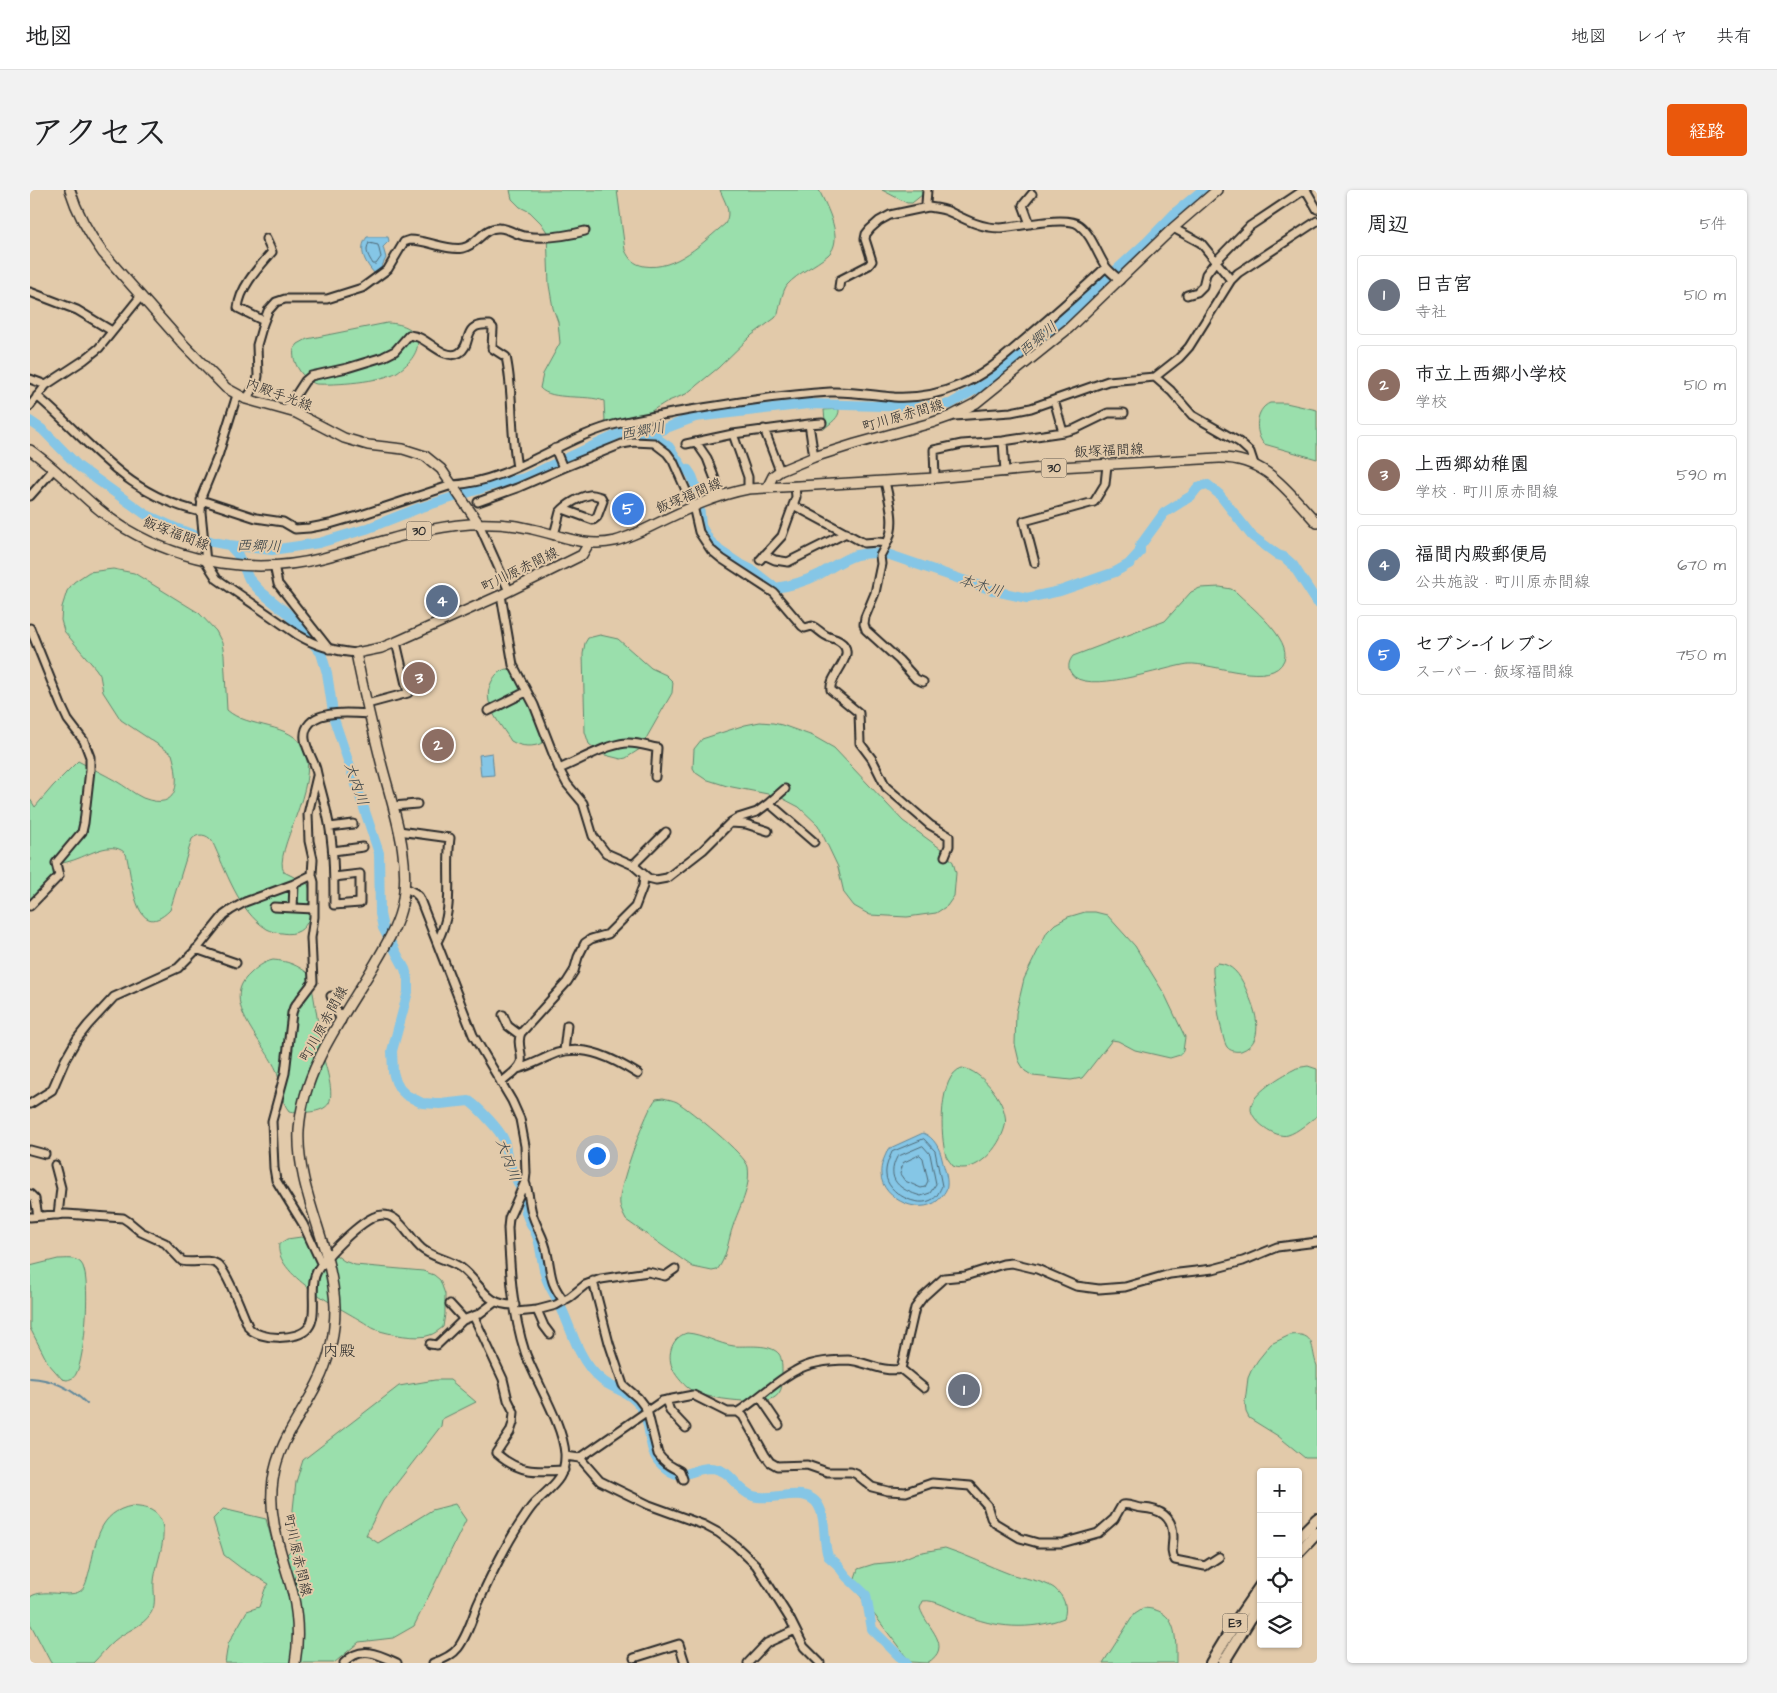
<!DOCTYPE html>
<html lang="ja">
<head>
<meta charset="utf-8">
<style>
  :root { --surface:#fff; --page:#f2f2f2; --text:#202124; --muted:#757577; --line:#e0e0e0; --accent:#ea580c }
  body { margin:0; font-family:"Architects Daughter","Klee One",sans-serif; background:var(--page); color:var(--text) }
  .controls { position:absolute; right:15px; bottom:15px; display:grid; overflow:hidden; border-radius:5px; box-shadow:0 1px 4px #0004 }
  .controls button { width:45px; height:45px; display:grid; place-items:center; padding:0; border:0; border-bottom:1px solid var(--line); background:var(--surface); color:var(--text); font:25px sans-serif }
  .you { position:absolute; left:566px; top:965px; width:18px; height:18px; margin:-12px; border:4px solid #fff; border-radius:50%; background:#1a73e8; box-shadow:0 0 0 8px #1a73e833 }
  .badge { display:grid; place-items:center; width:32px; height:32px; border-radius:50%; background:var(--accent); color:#fff; font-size:16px; font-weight:700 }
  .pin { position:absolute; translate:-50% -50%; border:2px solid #fff; box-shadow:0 1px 5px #0006 }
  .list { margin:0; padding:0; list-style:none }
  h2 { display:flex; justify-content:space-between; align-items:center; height:65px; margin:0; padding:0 20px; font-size:21px }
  h2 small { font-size:16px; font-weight:400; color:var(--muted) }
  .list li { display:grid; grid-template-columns:32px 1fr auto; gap:15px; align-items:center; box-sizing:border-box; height:80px; margin:0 10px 10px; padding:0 10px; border:1px solid var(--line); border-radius:5px }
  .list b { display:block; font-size:19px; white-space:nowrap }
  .list p { margin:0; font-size:16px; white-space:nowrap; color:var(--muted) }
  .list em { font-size:16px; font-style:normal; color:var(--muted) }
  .icon { flex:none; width:28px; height:28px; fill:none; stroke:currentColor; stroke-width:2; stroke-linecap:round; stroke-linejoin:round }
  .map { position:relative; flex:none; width:1287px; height:1473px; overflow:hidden; border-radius:5px }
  header { display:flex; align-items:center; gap:30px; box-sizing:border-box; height:70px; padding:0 25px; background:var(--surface); border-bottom:1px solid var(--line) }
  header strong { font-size:24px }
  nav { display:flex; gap:28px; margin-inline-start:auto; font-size:18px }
  .intro { display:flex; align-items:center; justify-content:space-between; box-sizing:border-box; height:120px; padding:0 30px }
  h1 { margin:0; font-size:35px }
  .button { padding:12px 22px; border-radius:5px; background:var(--accent); color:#fff; font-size:18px; font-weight:700 }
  main { display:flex; gap:30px; padding:0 30px }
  aside { flex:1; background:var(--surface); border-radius:5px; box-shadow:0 1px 4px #0004 }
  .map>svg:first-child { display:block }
  .green { fill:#9adfac; stroke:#62856c }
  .water { fill:#85c6e6; stroke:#61889b }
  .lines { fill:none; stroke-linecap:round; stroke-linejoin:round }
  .shore { stroke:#4f6976; stroke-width:1 }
  .stream { stroke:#61889b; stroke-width:2 }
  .river { stroke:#85c6e6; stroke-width:10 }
  .minor-casing { stroke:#2b2b2b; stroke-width:11 }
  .major-casing { stroke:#2b2b2b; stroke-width:12 }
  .highway-casing { stroke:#2b2b2b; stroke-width:14 }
  .minor { stroke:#e2caaa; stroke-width:7 }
  .major { stroke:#e2caaa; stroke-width:9 }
  .highway { stroke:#e2caaa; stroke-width:10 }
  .labels { text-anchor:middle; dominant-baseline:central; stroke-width:4; stroke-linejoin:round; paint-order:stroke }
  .shield { fill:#e2caaa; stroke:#625b51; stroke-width:1 }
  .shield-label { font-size:12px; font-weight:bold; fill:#2b2b2b }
  .street-label { font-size:14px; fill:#2b2b2b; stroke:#e2caaa }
  .water-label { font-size:15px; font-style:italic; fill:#384247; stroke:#e2caaa }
  .quarter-label { font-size:16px; fill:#2b2b2b; stroke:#e2caaa }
</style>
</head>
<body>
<header>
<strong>地図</strong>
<nav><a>地図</a><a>レイヤ</a><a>共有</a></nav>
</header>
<div class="intro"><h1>アクセス</h1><a class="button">経路</a></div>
<main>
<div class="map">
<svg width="1287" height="1473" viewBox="0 0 1287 1473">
  <rect width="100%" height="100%" fill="#e2caaa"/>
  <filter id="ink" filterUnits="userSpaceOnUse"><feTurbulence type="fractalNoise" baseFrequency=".02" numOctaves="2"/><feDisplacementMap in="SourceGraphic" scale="10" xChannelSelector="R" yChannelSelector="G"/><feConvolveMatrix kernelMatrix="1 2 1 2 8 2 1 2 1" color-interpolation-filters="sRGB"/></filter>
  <g filter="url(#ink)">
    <path class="green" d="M480 0H587L595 60C599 69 604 74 614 76 646 81 673 52 695 34 702 21 695 13 690 0H789C797 17 815 50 798 65 785 76 769 82 757 95 752 102 750 116 748 124L745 128 722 145 688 178 656 204 636 212 602 233 577 236 575 231 574 211C557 204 521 211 510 198L513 184 530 153 528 132 523 118 519 95 517 42 511 33 500 22 490 17 482 9Z
      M852 0H898L882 13H877Z
      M357 133C396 134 396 163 367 182 351 192 305 195 286 194 273 190 261 172 264 159L268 154 277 149Z
      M1240 213H1256L1287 220V269L1234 254C1224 243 1225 219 1240 213Z
      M809 219C810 228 800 233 794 239L793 231H795L794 220Z
      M83 379 104 383 169 423 186 441 192 453 194 465 197 520C218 539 262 532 274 559 291 595 242 662 254 682L278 694C286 715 281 749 252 743 247 743 241 741 237 739 208 721 196 680 182 651 177 644 168 643 162 649L140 720C104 756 102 683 96 664 84 650 62 663 49 668 42 671 36 672 29 674L33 685 25 695 0 718V609L5 617 23 596 48 571C61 578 74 584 86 591 95 596 104 604 113 608 150 622 150 591 142 564L91 530 73 502 70 485 66 479 34 441 31 430 32 417 37 401 44 392 59 382Z
      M1190 397 1201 399 1206 402C1220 416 1262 449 1254 470 1243 499 1181 472 1158 474 1135 477 1054 506 1041 483 1037 477 1039 471 1043 466L1135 431 1161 402 1170 398Z
      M570 445 588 449 621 478 636 485 643 492 642 503 610 559 596 568 591 569 571 564 559 554 555 542 553 464 555 453 558 448Z
      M476 479 489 480 493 483C501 502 520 532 514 552 504 558 491 557 481 551 470 533 450 513 462 491 466 484 468 482 476 479Z
      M730 532 743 533 752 535 783 546 804 558 873 631 914 661 923 672 926 683 924 706 917 716 906 723 877 727 840 725 824 716 814 703 808 677 788 635 769 617 748 606 697 596 675 589 666 583 663 578 664 559 672 549 715 535Z
      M1055 722H1065L1077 725 1105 756 1135 805 1155 847 1153 861 1150 865 1140 868 1105 860 1088 851 1082 850 1057 882 1052 888 1041 890 1003 886 995 881 989 871 985 854 986 823 994 789 1017 742 1025 734 1038 727Z
      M243 770C258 771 267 775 279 784 285 809 288 834 292 860 294 874 305 900 299 913 293 924 269 923 259 921 250 910 251 895 247 882 236 853 188 812 220 784 227 777 234 772 243 770Z
      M1188 773C1202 774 1210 785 1215 797 1223 814 1239 851 1211 861 1206 862 1200 861 1197 857 1191 849 1184 794 1183 782V776Z
      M1278 876 1287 879V926C1278 932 1268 942 1258 945 1246 949 1220 930 1221 918 1221 904 1251 886 1263 880 1267 877 1273 877 1278 876Z
      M932 878C952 880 980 916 975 936 970 957 946 986 923 976 921 973 918 970 916 966 910 947 908 885 932 878Z
      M633 908C637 909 643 910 647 912 660 920 716 965 718 977 721 999 709 1017 703 1036 698 1050 697 1068 687 1080L682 1081 663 1077 596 1030C592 1022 589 1017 590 1008 591 991 616 920 626 909Z
      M271 1047 283 1048 314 1071 325 1075 393 1081 404 1085 410 1090 415 1104V1124L413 1137C409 1140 404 1144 400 1145 389 1150 358 1144 347 1140 341 1138 336 1133 330 1130 308 1117 244 1084 249 1054L257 1049Z
      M28 1069C36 1069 45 1067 51 1073 62 1084 55 1169 46 1184 44 1188 41 1189 37 1190L32 1189 18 1173 0 1138V1076Z
      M657 1143C673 1144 688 1154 704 1156 717 1157 740 1153 749 1164 752 1168 752 1176 752 1182 755 1212 739 1212 713 1211 699 1210 669 1207 658 1198 653 1194 644 1184 642 1177 637 1164 642 1147 657 1143Z
      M1260 1145C1287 1142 1280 1158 1287 1176V1268H1275L1248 1246 1219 1228 1216 1222 1215 1212 1218 1188 1221 1181 1228 1170 1241 1154Z
      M405 1190H420L446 1212 412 1229 411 1236 353 1311 336 1345 348 1353 402 1320 425 1314 436 1330 384 1436 363 1448 329 1452 304 1473H195L198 1454 217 1421 229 1417 235 1399 239 1394 211 1378 194 1365 183 1329 193 1319 236 1329 248 1373 267 1354 262 1329 266 1292 273 1270 369 1196Z
      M102 1316C107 1317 115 1317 121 1320 146 1333 125 1372 124 1392 123 1402 127 1414 121 1423 114 1436 95 1441 84 1451 77 1457 70 1466 63 1473H21L0 1433V1407C15 1396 46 1412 54 1397 57 1392 58 1384 60 1379 66 1351 69 1322 102 1316Z
      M915 1358C937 1365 958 1376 980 1384 992 1388 1014 1391 1024 1398 1034 1406 1038 1417 1034 1428 1000 1441 965 1438 932 1424 920 1419 905 1409 893 1411L890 1418C896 1438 925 1456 897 1473L880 1472 825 1399 824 1391 828 1379 844 1374 865 1372 887 1363Z
      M1113 1418C1148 1419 1146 1447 1146 1473H1073L1105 1423Z"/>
    <path class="water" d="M337 47H358L359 51 353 57 356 68 351 78V82L345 84C336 74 327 60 337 47Z
      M462 563 464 585 451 586 449 565Z
      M893 943C904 947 910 959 912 969 914 978 918 987 917 996 917 1000 914 1003 912 1006 895 1029 851 1010 851 984 850 975 855 967 858 959Z"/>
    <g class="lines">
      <path class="shore" d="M339 53 348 55 351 67 346 74H343C339 67 334 61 339 53Z
        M894 949 905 961 912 996C910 1000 907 1007 903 1009 888 1019 857 1003 856 985 855 977 859 969 862 962Z
        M893 956 900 964 906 994 900 1003 891 1006C870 1000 855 990 867 967Z
        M890 965 893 968 898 991 895 997 891 998 875 991 870 984 873 973Z"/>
      <path class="stream" d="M36 1021 61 1022
        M139 1053 148 1060 153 1067
        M0 1188C22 1189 42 1199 57 1214"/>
      <path class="river" d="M0 231 13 240 48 276 115 324 148 339 183 352 199 355 242 360 289 353 336 339 389 318 459 296 494 288 593 242H617L631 240 665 227 778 214 890 217 920 214 958 192 1025 136 1117 52 1146 22 1173 0
        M617 242 639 257 653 278 658 280 662 286 668 302 671 336 679 350 690 361 708 373 722 380 745 398C760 396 776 391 790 384 817 368 826 359 860 365L965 401 997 408 1030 401 1085 382 1099 374 1110 362V356L1134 323 1161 306 1168 297 1178 295 1189 304 1222 346 1248 365 1254 367 1263 375 1287 412
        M199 355 208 365 219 389 230 401 257 423 291 463 297 483 304 529 349 663 350 724 353 738 375 779 378 789V802L362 861 363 882 366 892 370 899 376 905 392 913 410 914 439 911C448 917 470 940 474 950 476 957 476 965 479 972 483 984 490 995 494 1007 496 1011 495 1017 496 1022 498 1031 505 1039 508 1049 512 1062 512 1078 517 1090 520 1098 525 1105 529 1113 537 1129 542 1146 550 1162 555 1172 564 1184 573 1191 587 1201 602 1202 612 1219 623 1236 616 1261 632 1275 653 1295 659 1278 680 1278 703 1279 705 1300 723 1306 745 1313 781 1291 791 1321 796 1335 793 1352 798 1366L807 1374 816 1386 836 1405 842 1439 876 1473"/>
      <defs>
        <path id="minor" d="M897 0 896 14 898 17C905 18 914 19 920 22 936 30 951 38 970 38 987 37 1036 25 1049 35 1062 45 1067 64 1076 77 1080 82 1085 86 1090 90
          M1276 0 1287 19
          M1000 34 993 15 1002 4
          M1143 38 1171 53 1201 90
          M809 97 810 90 839 75 842 71 835 49 836 44 840 39 849 31 860 25 898 17
          M0 102 47 120 82 141
          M1157 105 1167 102 1173 96 1176 84 1185 72 1220 36 1274 0
          M234 131 208 118C210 97 229 77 242 62L236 49
          M1125 187 1141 201 1162 225 1209 252 1220 262 1224 274
          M0 189 16 195
          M207 205 188 266 172 305 171 322 176 372 187 389 268 445C286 456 304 461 326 463
          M7 206C64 254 93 304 171 322
          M216 209 226 195 228 186 227 155 233 134 238 121 246 112 255 109H297L332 98 358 79 374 52 380 50C397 50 418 61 433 58 448 55 453 37 469 38 478 38 485 44 494 46 514 49 536 46 555 41
          M0 216 16 195 54 170 69 158 111 106
          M256 220 275 191 281 186 317 178 353 167 365 161 379 145C383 146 387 146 390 148 401 153 416 170 429 163 444 154 430 133 460 135L463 138 462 158 476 167C484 203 480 240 487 277
          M924 226 981 222 1001 218 1078 191 1125 187 1149 168 1159 157 1201 90 1208 83 1287 31
          M779 234 792 233
          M734 239 750 281
          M1033 242 1045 239 1078 223H1094
          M703 244 718 287V299
          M973 251 975 282
          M666 252 677 268 691 305
          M656 254 703 244 779 234 784 267
          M526 261 533 278
          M905 288 904 260 932 254 973 251 1033 242 1024 210
          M0 306 23 280
          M171 310 226 328 253 332 265 339 279 338 300 334 331 325 422 295C483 292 532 246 591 233 612 228 633 225 654 221 702 213 751 205 800 202 821 201 842 205 864 207 886 208 910 204 930 195 955 185 974 167 994 150 1022 126 1050 102 1076 77
          M448 312 487 298 533 278 592 254 604 252 624 253 637 263 643 271 663 316 669 342 681 360 692 369 744 403 772 436 775 438 782 436C787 438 790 442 795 445 799 448 805 448 809 451 830 464 798 485 801 500L829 523 830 553 842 569 856 597 900 635 919 646V656L915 666
          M763 315 834 353 848 352 857 353C867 333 859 312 855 291
          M449 334 479 401
          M524 345 530 322C537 314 550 307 559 305 563 304 567 306 571 307L573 311 567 327 563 330 533 319
          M857 353 850 366 851 374 845 403 835 427 834 434 836 440 869 470 886 489 893 492
          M734 365 745 370 758 372 816 343
          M730 370 752 346 766 307 765 296
          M1005 373 994 331 1064 312 1075 294 1077 275
          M244 375 248 394 299 459
          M471 405 483 475 504 515 529 579 537 594 553 613 563 646 576 663 603 675 618 688 626 690 637 688 673 660 701 632 708 628 727 622 739 613 755 599
          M0 438 31 515 38 530 54 551 60 567V580L54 633 52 642 26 673 29 686 0 716
          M337 514 378 503 366 452
          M458 521 496 502
          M529 579C549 571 575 555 596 553 606 552 617 556 627 558L625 587
          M287 586 278 624 279 651 283 669 282 685 284 692V727L281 748 283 792 264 817 262 823 255 883 242 931 244 978 246 990 273 1034 292 1075
          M739 613 784 652
          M363 616 387 614
          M701 633 716 634 738 641
          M300 637 323 634
          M369 641 420 648C415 686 426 718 407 752
          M303 661 333 657
          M603 675 636 642
          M304 687 330 684V713L304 715C304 685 304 654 297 624 294 609 289 594 286 579 282 565 267 547 280 533 291 520 324 523 339 524
          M374 697 385 703 389 707 443 845 482 911 490 929 495 956 496 983 495 992 479 1028 478 1038C480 1078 482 1123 495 1162 506 1192 533 1234 535 1264 536 1288 522 1296 507 1311 500 1317 496 1325 491 1332 473 1359 460 1387 447 1416 442 1430 437 1446 428 1458 422 1466 412 1470 403 1473
          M244 717 284 719
          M263 718 264 694
          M166 759 206 773
          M301 806 311 831
          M473 825 478 836 490 845
          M534 861 537 835
          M487 879C501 876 513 868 527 863 556 854 584 869 608 884
          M471 893C477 887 489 880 491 872 493 863 486 853 491 843L537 792 544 781 548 767 555 753 561 749 578 744 605 717 613 696 614 686
          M0 914 22 900 35 870 47 849 58 835 84 807 148 778 166 760 194 725 201 720 215 712 264 694 282 685
          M0 960 15 964
          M25 975 31 998 28 1025
          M495 992C499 1002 499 1012 502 1023 506 1037 515 1049 517 1063 522 1086 519 1091 534 1111
          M0 1004 5 1009 8 1026
          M0 1027 36 1024 93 1028 99 1032 111 1042 135 1053 152 1071C163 1074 177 1068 187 1074 197 1080 213 1125 219 1138 229 1150 268 1151 278 1138 288 1126 280 1101 285 1086 290 1070 328 1034 344 1027 367 1017 377 1046 391 1058 402 1068 419 1069 431 1078 452 1094 455 1116 485 1115
          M563 1091 579 1153 593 1195 608 1208 617 1220 628 1264C634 1273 641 1276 650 1281L653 1289
          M420 1114 431 1126 433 1130
          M507 1120 514 1136 520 1144
          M486 1122 507 1120 526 1115 540 1107 555 1095 571 1089 618 1082 635 1086 645 1079
          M444 1127 473 1189 478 1210 484 1222 483 1233 480 1242 466 1263C488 1283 505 1282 534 1280
          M400 1154 407 1155 433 1130 449 1124 465 1112
          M871 1179 885 1118 893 1107 914 1088 935 1086 973 1074 982 1073 1007 1079 1046 1096 1069 1099 1095 1097 1140 1084 1183 1079 1213 1071 1247 1057 1287 1052
          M730 1207 749 1235
          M636 1210 640 1221 656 1238
          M708 1222C727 1210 746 1191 765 1181 780 1172 800 1170 818 1170 835 1171 852 1183 871 1179L894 1198
          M535 1266 550 1268 570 1291 619 1315 674 1335 689 1343 706 1356 726 1375 760 1429 774 1457 790 1473
          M550 1268 632 1211 663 1205 697 1222H708L713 1226 735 1265 740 1272 747 1276 777 1275 797 1282H821L826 1284 842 1297 858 1301 876 1302 902 1293 940 1296 957 1315 961 1328 965 1333 990 1348 1008 1353H1032L1068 1343 1084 1329 1092 1315C1100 1313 1104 1318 1112 1318 1130 1319 1143 1326 1143 1347 1143 1355 1140 1363 1145 1370L1175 1376 1189 1367
          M604 1468 649 1454 655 1473
          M314 1473C331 1455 348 1464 367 1473
          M718 1473 737 1453 765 1440"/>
        <path id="major" d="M40 0C47 23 59 44 73 63L154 155 196 198 216 209 266 223 314 248 338 255 373 259 395 266 411 279 449 334
          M525 259 526 261
          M0 260C34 284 60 317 96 339 155 374 226 385 293 368 342 355 389 338 440 334 460 333 482 334 502 339 530 345 556 358 585 351 600 347 614 340 628 333 657 319 686 305 718 299L905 288 1011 278 1189 268C1236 267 1258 302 1287 333
          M737 298 743 286 750 281 784 267 825 254 901 233 921 226 946 213 1039 138 1143 38 1187 0
          M265 1473C269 1450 268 1427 263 1404 253 1366 237 1330 243 1290 248 1252 271 1226 287 1194 300 1169 305 1144 305 1117 303 1056 266 1002 269 940 273 877 316 824 346 772 356 755 366 738 371 719 383 670 363 619 351 572 342 536 333 500 326 463L351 458 366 452 471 405 552 365 559 353"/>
        <path id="highway" d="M1268 1348 1287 1329
          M1268 1363 1287 1343
          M1181 1473 1209 1427 1231 1395
          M1193 1473 1231 1411"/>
      </defs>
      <use href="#minor" class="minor-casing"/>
      <use href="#major" class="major-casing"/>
      <use href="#highway" class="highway-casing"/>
      <use href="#minor" class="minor"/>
      <use href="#major" class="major"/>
      <use href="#highway" class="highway"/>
    </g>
  </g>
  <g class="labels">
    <g class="shield">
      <rect x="1011.5" y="268.5" width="25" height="19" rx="4"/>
      <rect x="376.5" y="331.5" width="25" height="19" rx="4"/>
      <rect x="1192.5" y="1423.5" width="25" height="19" rx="4"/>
    </g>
    <g class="shield-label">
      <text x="1024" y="278">30</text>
      <text x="389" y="341">30</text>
      <text x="1205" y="1433">E3</text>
    </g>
    <g class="street-label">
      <text transform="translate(249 205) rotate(20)">内殿手光線</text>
      <text transform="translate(873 226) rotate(-16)">町川原赤間線</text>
      <text transform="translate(1079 261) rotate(-3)">飯塚福間線</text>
      <text transform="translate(659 306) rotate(-23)">飯塚福間線</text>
      <text transform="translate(146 344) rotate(21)">飯塚福間線</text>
      <text transform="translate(490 380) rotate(-26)">町川原赤間線</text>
      <text transform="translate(294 834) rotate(-61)">町川原赤間線</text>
      <text transform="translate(267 1365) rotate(77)">町川原赤間線</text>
    </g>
    <g class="water-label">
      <text transform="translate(1008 149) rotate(-40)">西郷川</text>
      <text transform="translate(613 241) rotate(-10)">西郷川</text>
      <text transform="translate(229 356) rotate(2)">西郷川</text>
      <text transform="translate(951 396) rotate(16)">本木川</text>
      <text transform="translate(326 594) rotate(71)">大内川</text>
      <text transform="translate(478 970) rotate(70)">大内川</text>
    </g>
    <g class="quarter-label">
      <text x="309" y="1161">内殿</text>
    </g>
  </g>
</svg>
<div class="controls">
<button>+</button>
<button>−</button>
<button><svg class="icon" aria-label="locate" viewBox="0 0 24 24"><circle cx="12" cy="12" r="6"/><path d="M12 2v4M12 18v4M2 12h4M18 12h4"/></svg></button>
<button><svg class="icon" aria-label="layers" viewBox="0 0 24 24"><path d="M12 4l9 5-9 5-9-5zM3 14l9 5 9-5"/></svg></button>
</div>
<div class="you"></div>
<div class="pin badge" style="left:934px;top:1200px;background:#6b7280">1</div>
<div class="pin badge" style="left:408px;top:555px;background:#8d6e63">2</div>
<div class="pin badge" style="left:389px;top:488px;background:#8d6e63">3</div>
<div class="pin badge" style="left:412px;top:411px;background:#5c6f8a">4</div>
<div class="pin badge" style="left:598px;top:319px;background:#3f7fe0">5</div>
</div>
<aside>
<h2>周辺<small>5件</small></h2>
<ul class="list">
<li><span class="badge" style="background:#6b7280">1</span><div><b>日吉宮</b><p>寺社</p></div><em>510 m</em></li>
<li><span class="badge" style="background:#8d6e63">2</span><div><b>市立上西郷小学校</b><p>学校</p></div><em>510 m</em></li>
<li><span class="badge" style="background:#8d6e63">3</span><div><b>上西郷幼稚園</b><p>学校 · 町川原赤間線</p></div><em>590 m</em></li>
<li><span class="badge" style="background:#5c6f8a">4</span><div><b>福間内殿郵便局</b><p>公共施設 · 町川原赤間線</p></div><em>670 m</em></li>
<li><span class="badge" style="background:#3f7fe0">5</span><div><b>セブン-イレブン</b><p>スーパー · 飯塚福間線</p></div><em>750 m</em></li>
</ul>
</aside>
</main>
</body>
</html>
